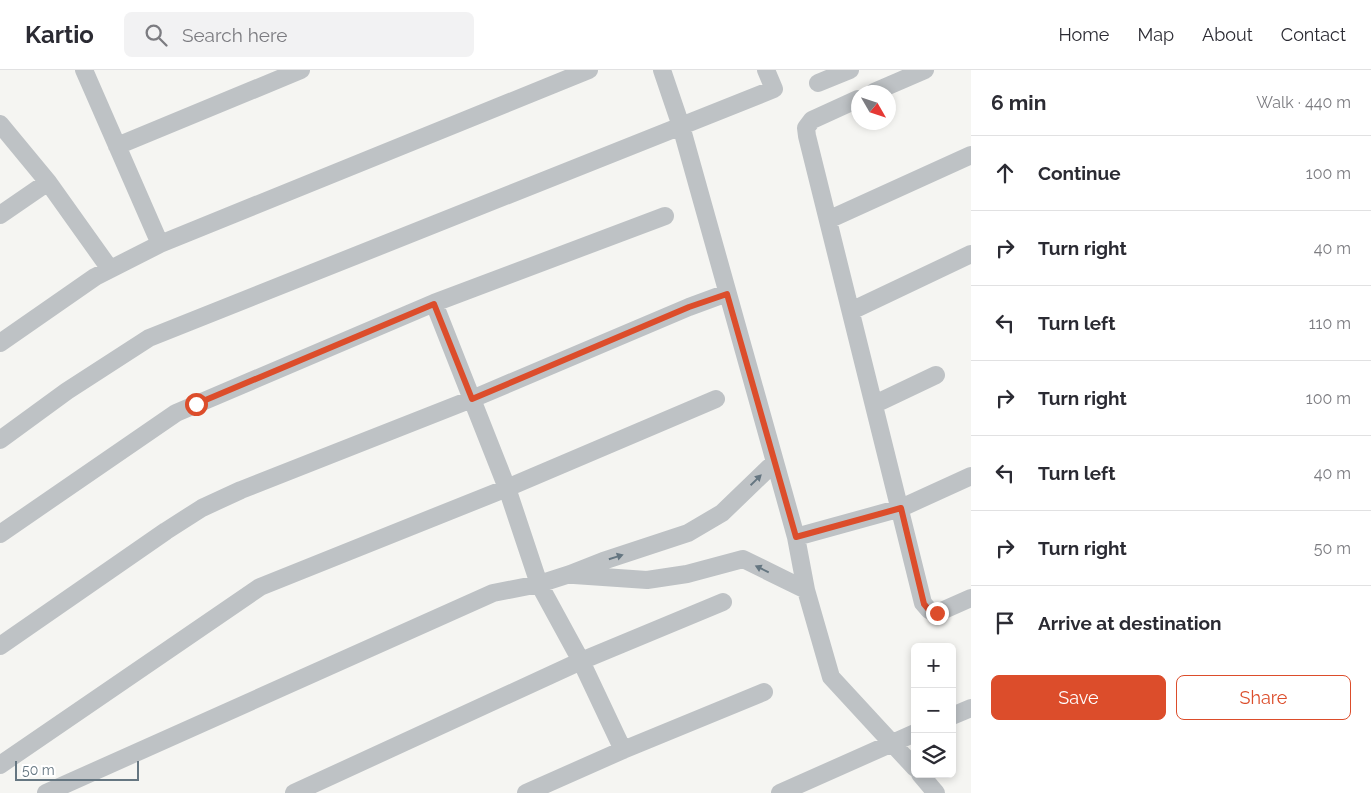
<!DOCTYPE html>
<html lang="en">
<head>
<meta charset="utf-8">
<style>
  :root { --surface:#fff; --page:#f2f2f3; --text:#2b2b33; --muted:#7c7c81; --line:#e1e1e2; --accent:#dc4d2b }
  body { margin:0; font-family:Raleway,sans-serif; background:var(--page); color:var(--text) }
  .controls { position:absolute; right:15px; bottom:15px; display:grid; overflow:hidden; border-radius:8px; box-shadow:0 2px 8px #0003 }
  .controls button { width:45px; height:45px; display:grid; place-items:center; padding:0; border:0; border-bottom:1px solid var(--line); background:var(--surface); color:var(--text); font:25px sans-serif }
  .compass { position:absolute; left:851px; top:15px; width:45px; height:45px; border-radius:50%; background:var(--surface); box-shadow:0 2px 8px #0003; rotate:129deg }
  .scale { position:absolute; left:15px; bottom:12px; width:124px; box-sizing:border-box; padding-left:5px; border:2px solid #657681; border-top:0; font-size:14px; line-height:18px; white-space:nowrap; color:#657681; -webkit-text-stroke:4px #fff; paint-order:stroke }
  .stop { position:absolute; width:15px; height:15px; margin:-11px; border:4px solid #dc4d2b; border-radius:50%; background:#fff }
  .stop.end { background:#dc4d2b; border-color:#fff; box-shadow:0 1px 5px #0008 }
  .list { margin:0; padding:0; list-style:none }
  h2 { display:flex; justify-content:space-between; align-items:center; height:65px; margin:0; padding:0 20px; font-size:21px }
  h2 small { font-size:16px; font-weight:400; color:var(--muted) }
  .list li { display:grid; grid-template-columns:32px 1fr auto; gap:15px; align-items:center; box-sizing:border-box; height:75px; padding:0 20px; border-top:1px solid var(--line) }
  .list b { display:block; font-size:19px; white-space:nowrap }
  .list em { font-size:16px; font-style:normal; color:var(--muted) }
  .actions { display:flex; gap:10px; padding:15px 20px }
  .actions a { flex:1; padding:11px 0; border:1px solid var(--accent); border-radius:8px; text-align:center; font-size:18px; color:var(--accent) }
  .actions .main { background:var(--accent); color:#fff }
  .icon { flex:none; width:28px; height:28px; fill:none; stroke:currentColor; stroke-width:2; stroke-linecap:round; stroke-linejoin:round }
  .map { position:relative; flex:none; width:971px; height:723px; overflow:hidden }
  header { display:flex; align-items:center; gap:30px; box-sizing:border-box; height:70px; padding:0 25px; background:var(--surface); border-bottom:1px solid var(--line) }
  header strong { font-size:24px }
  nav { display:flex; gap:28px; margin-inline-start:auto; font-size:18px }
  .search { width:350px; height:45px; background:var(--page); display:flex; align-items:center; gap:12px; box-sizing:border-box; padding:0 18px; border-radius:8px; color:var(--muted); font-size:19px }
  main { display:flex }
  aside { flex:1; background:var(--surface) }
  .map>svg:first-child { display:block }
  .lines { fill:none; stroke-linecap:round; stroke-linejoin:round }
  .minor { stroke:#bec2c5; stroke-width:18 }
  .oneway { fill:#657681 }
  .route { stroke:#dc4d2b; stroke-width:6 }
</style>
</head>
<body>
<header>
<strong>Kartio</strong>
<div class="search"><svg class="icon" aria-label="search" viewBox="0 0 24 24"><circle cx="10" cy="10" r="6"/><path d="M15 15l6 6"/></svg>Search here</div>
<nav><a>Home</a><a>Map</a><a>About</a><a>Contact</a></nav>
</header>
<main>
<div class="map">
<svg width="971" height="723" viewBox="0 0 971 723">
  <rect width="100%" height="100%" fill="#f5f5f2"/>
  <g class="lines">
    <path class="minor" d="M84 0 160 174
      M662 0 681 56 796 467 806 520 831 607 915 698
      M818 13 850 0
      M874 22 925 0
      M858 29 812 50 806 58 807 66 923 533 929 540 937 543 971 528
      M0 54 48 112 110 199
      M117 76 301 0
      M0 145 48 112
      M828 150 971 85
      M434 233 507 418 539 514 581 591 623 680
      M851 241 971 184
      M0 273 95 207 160 174 589 0
      M875 334 936 305
      M0 370 67 321 149 268 774 19 766 0
      M0 464 176 343 434 233 665 146
      M796 467 901 438 971 406
      M574 505 647 510 687 504 743 489 806 520
      M0 576 166 461 202 438 241 420 472 329 689 237 727 223
      M952 646 971 638
      M0 695 260 517 507 418 716 329
      M920 704 936 723
      M46 723 493 523 539 514 570 504 603 491 688 463 722 443 775 392
      M294 723 581 591 723 532
      M526 723 623 680 764 622
      M780 723 915 663"/>
  </g>
  <defs><path id="oneway-solid" d="M-6-.8H1V-3.2L6.5 0L1 3.2V.8H-6Z" transform="scale(1.25)"/></defs>
  <g class="oneway">
    <use href="#oneway-solid" transform="translate(756 410) rotate(-44)"/>
    <use href="#oneway-solid" transform="translate(616 487) rotate(-18)"/>
    <use href="#oneway-solid" transform="translate(762 499) rotate(-154)"/>
  </g>
  <g class="lines">
    <path class="route" d="M196 334 434 234 472 329 689 237 727 224 796 467 901 438 924 534 929 540 937 543"/>
  </g>
</svg>
<div class="controls">
<button>+</button>
<button>−</button>
<button><svg class="icon" aria-label="layers" viewBox="0 0 24 24"><path d="M12 4l9 5-9 5-9-5zM3 14l9 5 9-5"/></svg></button>
</div>
<svg class="compass" viewBox="-18 -18 36 36"><path d="M0-13l5 13h-10z" fill="#e53935"/><path d="M0 13l5-13h-10z" fill="#7c7c81"/></svg>
<div class="scale">50 m</div>
<div class="stop" style="left:196px;top:334px"></div>
<div class="stop end" style="left:937px;top:543px"></div>
</div>
<aside>
<h2>6 min<small>Walk · 440 m</small></h2>
<ul class="list">
<li><svg class="icon" aria-label="ahead" viewBox="0 0 24 24"><path d="M12 20V5M6 11l6-6 6 6"/></svg><div><b>Continue</b></div><em>100 m</em></li>
<li><svg class="icon" aria-label="right" viewBox="0 0 24 24"><path d="M7 20v-9h11M14 6l5 5-5 5"/></svg><div><b>Turn right</b></div><em>40 m</em></li>
<li><svg class="icon" aria-label="left" viewBox="0 0 24 24"><path d="M17 20v-9H6M10 6l-5 5 5 5"/></svg><div><b>Turn left</b></div><em>110 m</em></li>
<li><svg class="icon" aria-label="right" viewBox="0 0 24 24"><path d="M7 20v-9h11M14 6l5 5-5 5"/></svg><div><b>Turn right</b></div><em>100 m</em></li>
<li><svg class="icon" aria-label="left" viewBox="0 0 24 24"><path d="M17 20v-9H6M10 6l-5 5 5 5"/></svg><div><b>Turn left</b></div><em>40 m</em></li>
<li><svg class="icon" aria-label="right" viewBox="0 0 24 24"><path d="M7 20v-9h11M14 6l5 5-5 5"/></svg><div><b>Turn right</b></div><em>50 m</em></li>
<li><svg class="icon" aria-label="arrive" viewBox="0 0 24 24"><path d="M6 21V4h12l-3 4 3 4H6"/></svg><div><b>Arrive at destination</b></div></li>
</ul>
<div class="actions"><a class="main">Save</a><a>Share</a></div>
</aside>
</main>
</body>
</html>
